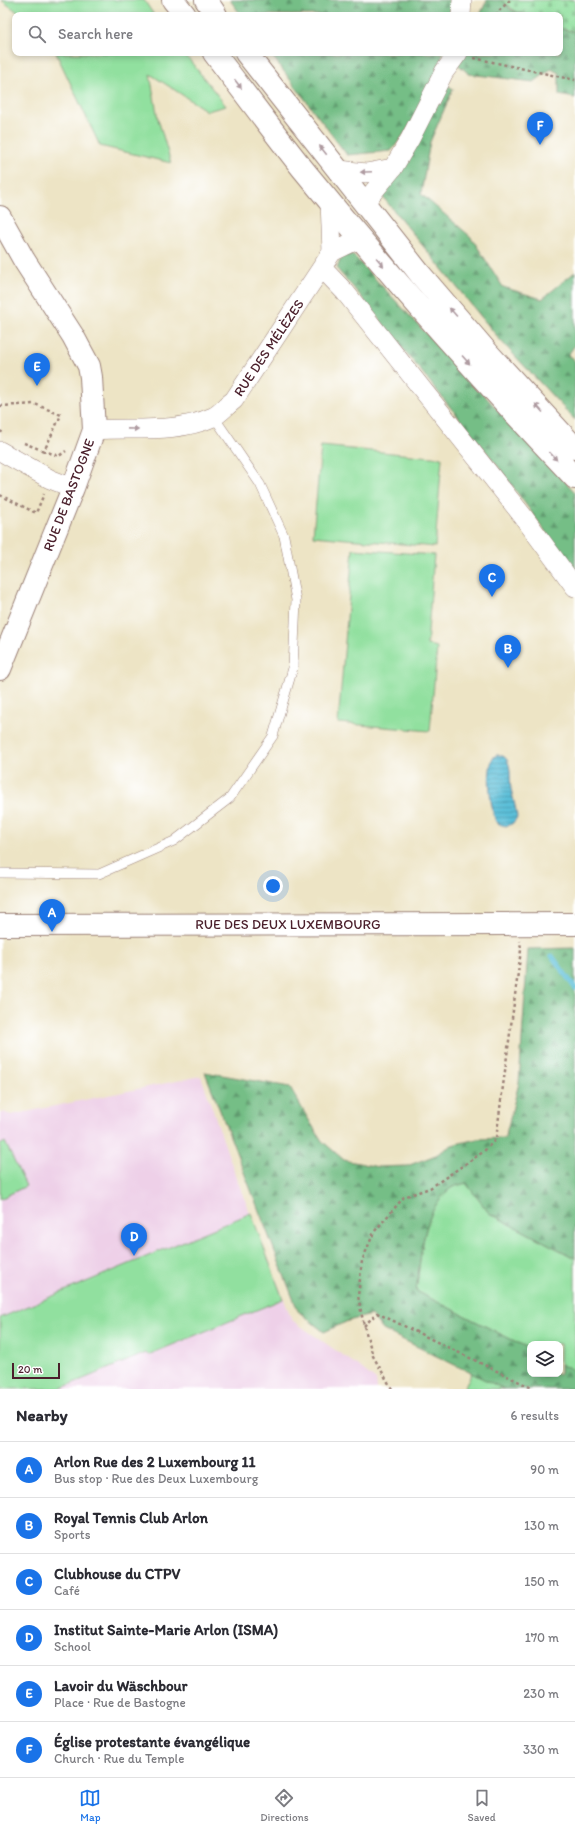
<!DOCTYPE html>
<html lang="en">
<head>
<meta charset="utf-8">
<style>
  :root { --surface:#fff; --page:#f7f7f7; --text:#2b2b33; --muted:#7c7c81; --line:#e1e1e2; --accent:#1a73e8 }
  body { margin:0; font-family:Itim,sans-serif; background:var(--page); color:var(--text) }
  .controls { position:absolute; right:12px; bottom:12px; display:grid; overflow:hidden; border-radius:8px; box-shadow:0 2px 6px #0003 }
  .controls button { width:36px; height:36px; display:grid; place-items:center; padding:0; border:0; border-bottom:1px solid var(--line); background:var(--surface); color:var(--text); font:20px sans-serif }
  .scale { position:absolute; left:12px; bottom:10px; width:48px; box-sizing:border-box; padding-left:4px; border:2px solid #4a1f2b; border-top:0; font-size:11px; line-height:14px; white-space:nowrap; color:#4a1f2b; -webkit-text-stroke:3px #fff; paint-order:stroke }
  .you { position:absolute; left:273px; top:886px; width:14px; height:14px; margin:-10px; border:3px solid #fff; border-radius:50%; background:#1a73e8; box-shadow:0 0 0 6px #1a73e833 }
  .badge { display:grid; place-items:center; width:26px; height:26px; border-radius:50%; background:var(--accent); color:#fff; font-size:13px; font-weight:700 }
  .pin { position:absolute; translate:-50% -33px; filter:drop-shadow(0 1px 2px #0008) }
  .pin::after { content:''; position:absolute; top:21px; width:14px; height:12px; background:inherit; clip-path:polygon(0 0,100% 0,50% 100%) }
  .list { margin:0; padding:0; list-style:none }
  h2 { display:flex; justify-content:space-between; align-items:center; height:52px; margin:0; padding:0 16px; font-size:17px }
  h2 small { font-size:13px; font-weight:400; color:var(--muted) }
  .list li { display:grid; grid-template-columns:26px 1fr auto; gap:12px; align-items:center; box-sizing:border-box; height:56px; padding:0 16px; border-top:1px solid var(--line) }
  .list b { display:block; font-size:15px; white-space:nowrap }
  .list p { margin:0; font-size:13px; white-space:nowrap; color:var(--muted) }
  .list em { font-size:13px; font-style:normal; color:var(--muted) }
  .icon { flex:none; width:22px; height:22px; fill:none; stroke:currentColor; stroke-width:2; stroke-linecap:round; stroke-linejoin:round }
  .map { position:relative; flex:none; width:575px; height:1389px; overflow:hidden }
  .search { position:absolute; background:var(--surface); box-shadow:0 2px 6px #0003; left:12px; right:12px; top:12px; height:44px; display:flex; align-items:center; gap:10px; box-sizing:border-box; padding:0 14px; border-radius:8px; color:var(--muted); font-size:15px }
  .sheet { height:388px; background:var(--surface) }
  nav { display:flex; justify-content:space-around; align-items:center; box-sizing:border-box; height:56px; border-top:1px solid var(--line); background:var(--surface); font-size:11px; color:var(--muted) }
  nav a { display:grid; justify-items:center; gap:2px }
  nav .on { color:var(--accent) }
  .map>svg:first-child { display:block }
  .built { fill:#eed0e8 }
  .grass { fill:#91e09f; stroke:#6e8065 }
  .forest { fill:url(#forest-firs); stroke:#5f6e58 }
  .cemetery { fill:url(#cemetery-stones); stroke:#6e8065 }
  .water { fill:url(#water-rules); stroke:#526f82 }
  .lines { fill:none; stroke-linecap:round; stroke-linejoin:round }
  .stream { stroke:#5bbfd9; stroke-width:5 }
  .lane-casing { stroke:#9c8278; stroke-width:10 }
  .street-casing { stroke:#9c8278; stroke-width:20 }
  .secondary-casing { stroke:#9c8278; stroke-width:24 }
  .primary-casing { stroke:#9c8278; stroke-width:24 }
  .path { stroke:#9c8278; stroke-width:2.5; stroke-dasharray:3 3; stroke-linecap:butt }
  .lane { stroke:#fff; stroke-width:9 }
  .street { stroke:#fff; stroke-width:19 }
  .secondary { stroke:#fff; stroke-width:22 }
  .primary { stroke:#fff; stroke-width:22 }
  .oneway { fill:#ae9aa0 }
  .labels { text-anchor:middle; dominant-baseline:central; stroke-width:3.5; stroke-linejoin:round; paint-order:stroke }
  .street-label { font-size:14px; fill:#4a1f2b; stroke:#fff }
</style>
</head>
<body>
<div class="map">
<svg width="575" height="1389" viewBox="0 0 575 1389">
  <defs>
    <pattern id="forest-firs" width="22" height="20" patternUnits="userSpaceOnUse"><rect width="22" height="20" fill="#74be86"/><path d="M5 1l3.5 6h-7zM16 11l3.5 6h-7z" fill="#619a6e"/></pattern>
    <pattern id="cemetery-stones" width="16" height="16" patternUnits="userSpaceOnUse"><rect width="16" height="16" fill="#91e09f"/><path d="M2 7V4a2 2 0 0 1 4 0v3zM10 15v-3a2 2 0 0 1 4 0v3z" fill="#7fc089"/></pattern>
    <pattern id="water-rules" width="6" height="5" patternUnits="userSpaceOnUse"><rect width="6" height="5" fill="#5bbfd9"/><path d="M0 2.5h6" fill="none" stroke="#4d9bb0"/></pattern>
  </defs>
  <rect width="100%" height="100%" fill="#fff"/>
  <filter id="ink" filterUnits="userSpaceOnUse"><feTurbulence type="fractalNoise" baseFrequency=".025" numOctaves="2"/><feDisplacementMap in="SourceGraphic" scale="8" xChannelSelector="R" yChannelSelector="G"/><feConvolveMatrix kernelMatrix="1 2 1 2 8 2 1 2 1" color-interpolation-filters="sRGB"/></filter>
  <filter id="wash" filterUnits="userSpaceOnUse"><feTurbulence type="fractalNoise" baseFrequency=".012" numOctaves="4" result="noise"/><feDisplacementMap in="SourceGraphic" scale="16" xChannelSelector="R" yChannelSelector="G"/><feGaussianBlur stdDeviation="0.9" result="paint"/><feColorMatrix in="noise" values="0 0 0 0 0 0 0 0 0 0 0 0 0 0 0 0 0 1.4 0 .05"/><feComposite in="paint" operator="in"/></filter>
  <g filter="url(#wash)">
    <rect width="100%" height="100%" fill="#ede4c5"/>
    <path class="built" d="M201 1076 235 1174 292 1320 361 1368 376 1380 377 1389H0V1114L3 1112 11 1115Z"/>
    <path class="grass" d="M1 0H144L154 15H22Z
      M56 53H184L226 106 207 111 150 74 158 119 171 163 100 146Z
      M321 446 442 458 435 547 313 536Z
      M353 549 434 555 427 645 437 647 430 731 338 723Z
      M5 1142 26 1186 0 1199V1145Z
      M466 1183 489 1213 575 1258V1372L560 1364V1344H530V1349L416 1291C421 1259 422 1208 451 1188 455 1185 461 1185 466 1183Z
      M251 1213 283 1299 148 1355 146 1353 59 1389H0V1318Z
      M472 1373 504 1389H464Z"/>
    <path class="forest" d="M230 0H452L450 15H241Z
      M487 0H502L511 10 524 15H480Z
      M560 28 575 32V98L559 95V73L551 69 534 82 469 74 453 60 464 53H560Z
      M270 53H443C433 88 414 124 391 151L347 155Z
      M443 82 453 89 430 142 421 194 471 237 503 287 542 299 575 272V345L568 355 575 361V420L501 341 382 196 415 141Z
      M351 253 575 492V572L500 469 359 294 337 269 341 257Z
      M575 948V1258L489 1213 466 1183C461 1185 455 1185 451 1188 422 1209 421 1258 416 1291L530 1349V1374H560V1364L575 1372V1389H504L383 1330 371 1315 348 1321 324 1332 298 1311 205 1072 290 1087 307 1117 322 1141 344 1160 378 1167 407 1166 436 1155 452 1145 477 1139 505 1138 519 1083 528 949Z"/>
    <path class="cemetery" d="M502 0H575V32L560 28V15C535 15 520 20 502 0Z"/>
    <path class="water" d="M496 755C514 754 509 777 511 789 513 798 516 808 517 817 512 827 505 828 496 822 491 810 484 764 496 755Z"/>
    <g class="lines">
      <path class="stream" d="M552 956 575 988"/>
    </g>
  </g>
  <g filter="url(#ink)">
    <g class="lines">
      <defs>
        <path id="lane" d="M0 873 99 874 174 841 230 798 273 736 293 668 296 600 284 536 260 484 214 417"/>
        <path id="street" d="M461 15 462 0
          M339 170 366 173 393 168
          M330 201 332 252 361 238
          M365 202 393 168 410 139 444 72 458 53
          M322 268 345 292 522 515 575 587
          M94 430C133 427 175 434 213 417 220 414 227 405 234 400L332 252
          M0 451 50 479 73 488"/>
        <path id="secondary" d="M0 217 24 260 73 336 89 366 91 377 94 430 73 488 0 669
          M0 925 575 924"/>
        <path id="primary" d="M173 0 185 15
          M206 0 216 15
          M214 53C243 91 272 130 302 168 389 275 480 378 575 478
          M246 53 420 274 488 353 575 448"/>
      </defs>
      <use href="#lane" class="lane-casing"/>
      <use href="#street" class="street-casing"/>
      <use href="#secondary" class="secondary-casing"/>
      <use href="#primary" class="primary-casing"/>
      <path class="path" d="M495 15 510 0
        M474 58 575 80
        M0 406 35 404 61 415 44 451 59 456 66 451
        M0 431 5 434
        M24 443 44 451
        M0 495 36 513 44 494
        M364 1326 377 1313 534 1389
        M392 1389 373 1356 364 1326 358 1296 362 1261 374 1232 404 1197 430 1188 483 1152 496 1139 521 950 520 941"/>
      <use href="#lane" class="lane"/>
      <use href="#street" class="street"/>
      <use href="#secondary" class="secondary"/>
      <use href="#primary" class="primary"/>
    </g>
    <defs><path id="oneway-solid" d="M-6-.8H1V-3.2L6.5 0L1 3.2V.8H-6Z"/></defs>
    <g class="oneway">
      <use href="#oneway-solid" transform="translate(238 84) rotate(53)"/>
      <use href="#oneway-solid" transform="translate(323 150) rotate(-128)"/>
      <use href="#oneway-solid" transform="translate(366 172) rotate(178)"/>
      <use href="#oneway-solid" transform="translate(380 262) rotate(50)"/>
      <use href="#oneway-solid" transform="translate(453 312) rotate(-131)"/>
      <use href="#oneway-solid" transform="translate(466 360) rotate(48)"/>
      <use href="#oneway-solid" transform="translate(539 408) rotate(-132)"/>
      <use href="#oneway-solid" transform="translate(133 429) rotate(1)"/>
      <use href="#oneway-solid" transform="translate(553 456) rotate(47)"/>
    </g>
  </g>
  <g class="labels">
    <g class="street-label">
      <text transform="translate(269 348) rotate(-56)">RUE DES MÉLÈZES</text>
      <text transform="translate(69 495) rotate(-69)">RUE DE BASTOGNE</text>
      <text x="288" y="924">RUE DES DEUX LUXEMBOURG</text>
    </g>
  </g>
</svg>
<div class="controls">
<button><svg class="icon" aria-label="layers" viewBox="0 0 24 24"><path d="M12 4l9 5-9 5-9-5zM3 14l9 5 9-5"/></svg></button>
</div>
<div class="scale">20 m</div>
<div class="you"></div>
<div class="pin badge" style="left:52px;top:932px">A</div>
<div class="pin badge" style="left:508px;top:668px">B</div>
<div class="pin badge" style="left:492px;top:597px">C</div>
<div class="pin badge" style="left:134px;top:1256px">D</div>
<div class="pin badge" style="left:37px;top:386px">E</div>
<div class="pin badge" style="left:540px;top:145px">F</div>
<div class="search"><svg class="icon" aria-label="search" viewBox="0 0 24 24"><circle cx="10" cy="10" r="6"/><path d="M15 15l6 6"/></svg>Search here</div>
</div>
<section class="sheet">
<h2>Nearby<small>6 results</small></h2>
<ul class="list">
<li><span class="badge">A</span><div><b>Arlon Rue des 2 Luxembourg 11</b><p>Bus stop · Rue des Deux Luxembourg</p></div><em>90 m</em></li>
<li><span class="badge">B</span><div><b>Royal Tennis Club Arlon</b><p>Sports</p></div><em>130 m</em></li>
<li><span class="badge">C</span><div><b>Clubhouse du CTPV</b><p>Café</p></div><em>150 m</em></li>
<li><span class="badge">D</span><div><b>Institut Sainte-Marie Arlon (ISMA)</b><p>School</p></div><em>170 m</em></li>
<li><span class="badge">E</span><div><b>Lavoir du Wäschbour</b><p>Place · Rue de Bastogne</p></div><em>230 m</em></li>
<li><span class="badge">F</span><div><b>Église protestante évangélique</b><p>Church · Rue du Temple</p></div><em>330 m</em></li>
</ul>
</section>
<nav>
<a class="on"><svg class="icon" aria-label="map" viewBox="0 0 24 24"><path d="M3 6l6-2 6 2 6-2v14l-6 2-6-2-6 2zM9 4v14M15 6v14"/></svg>Map</a>
<a><svg class="icon" aria-label="directions" viewBox="0 0 24 24"><path d="M12 3l9 9-9 9-9-9zM9 14v-3h6M13 9l2 2-2 2"/></svg>Directions</a>
<a><svg class="icon" aria-label="saved" viewBox="0 0 24 24"><path d="M7 4h10v16l-5-4-5 4z"/></svg>Saved</a>
</nav>
</body>
</html>
